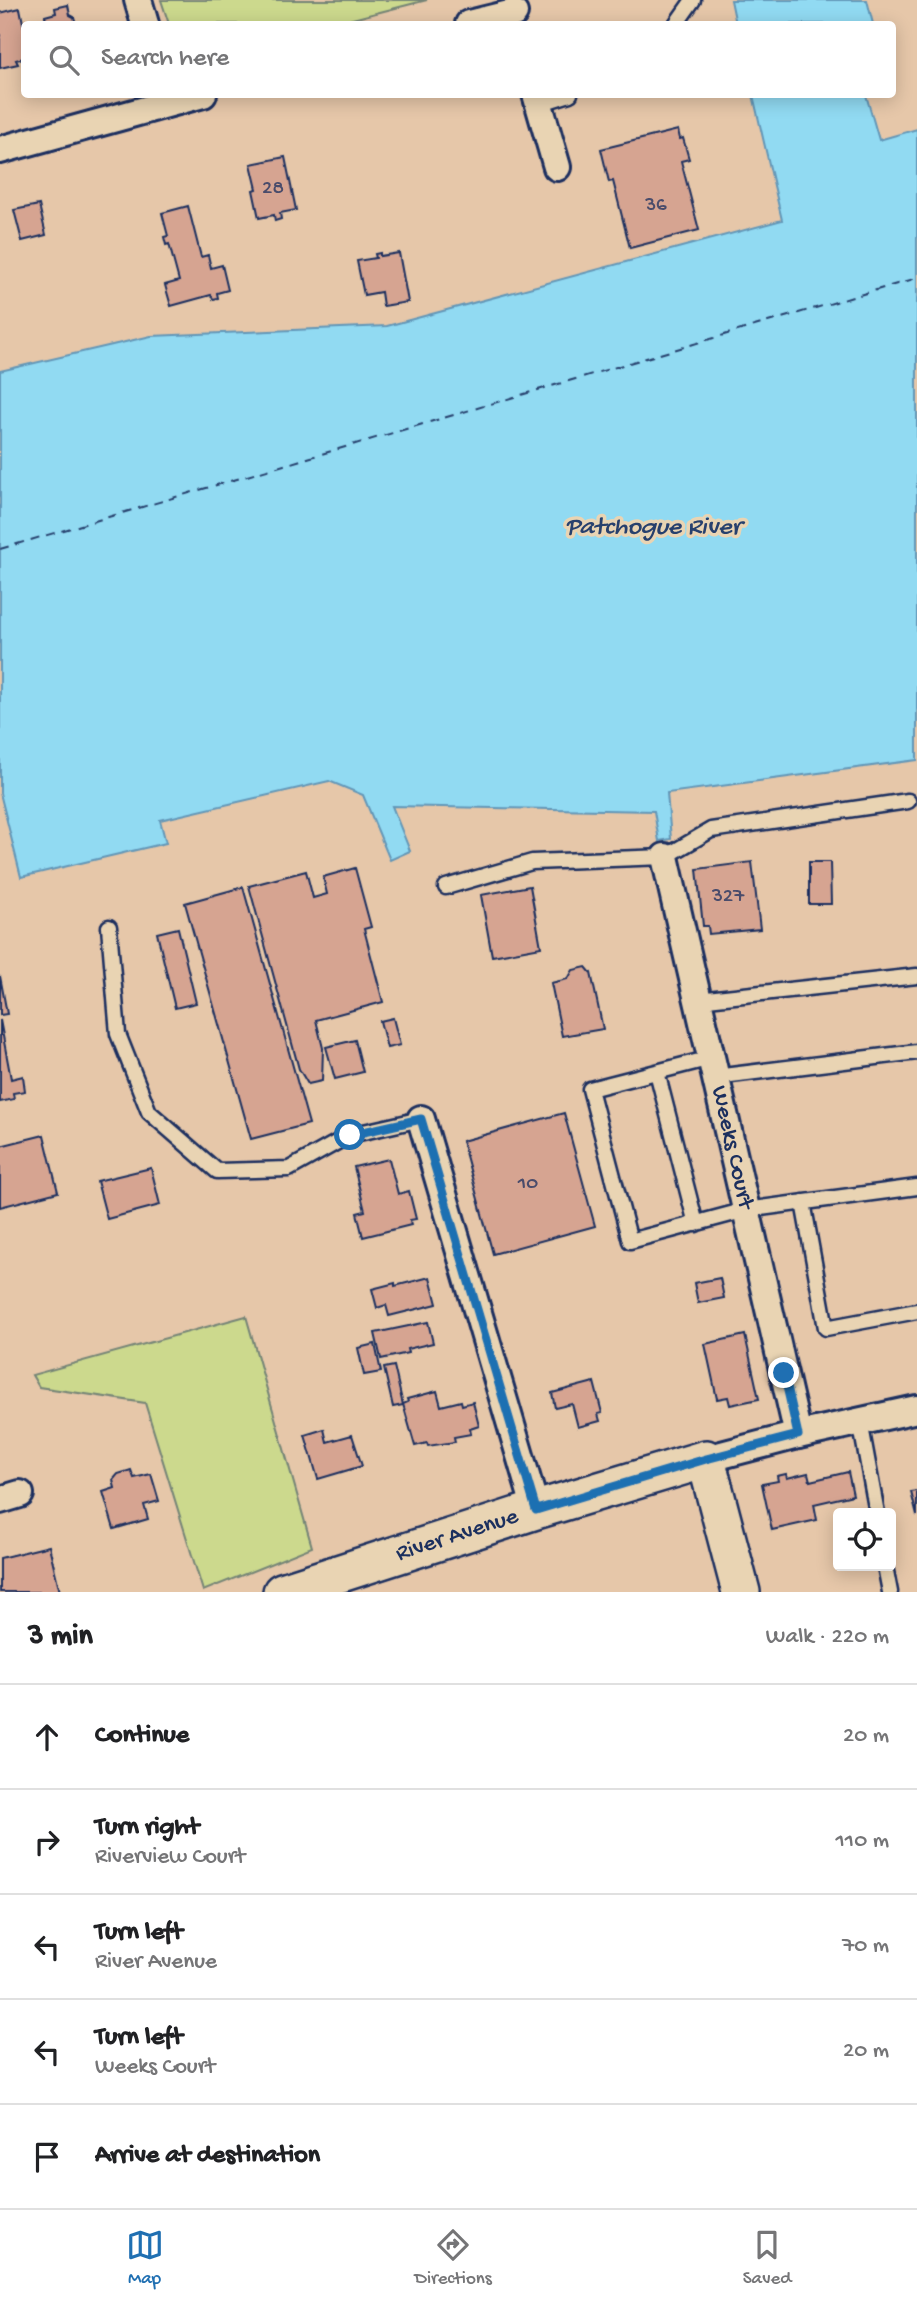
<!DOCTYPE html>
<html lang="en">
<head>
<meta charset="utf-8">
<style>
  :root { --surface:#fff; --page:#f2f2f2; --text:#202124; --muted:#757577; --line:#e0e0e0; --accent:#1f6fb2 }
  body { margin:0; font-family:"Gochi Hand",sans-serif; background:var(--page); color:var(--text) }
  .controls { position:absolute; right:21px; bottom:21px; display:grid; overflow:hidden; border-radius:7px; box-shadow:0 4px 18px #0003 }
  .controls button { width:63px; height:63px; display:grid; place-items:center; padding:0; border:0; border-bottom:2px solid var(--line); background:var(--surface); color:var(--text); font:35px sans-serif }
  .stop { position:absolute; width:21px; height:21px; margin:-16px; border:5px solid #1f6fb2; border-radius:50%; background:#fff }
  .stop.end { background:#1f6fb2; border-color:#fff; box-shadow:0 2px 7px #0008 }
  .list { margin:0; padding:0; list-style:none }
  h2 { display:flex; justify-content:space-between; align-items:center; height:91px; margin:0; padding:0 28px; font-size:30px }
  h2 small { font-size:23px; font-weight:400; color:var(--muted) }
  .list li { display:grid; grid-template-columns:46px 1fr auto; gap:21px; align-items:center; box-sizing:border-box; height:105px; padding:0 28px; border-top:2px solid var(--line) }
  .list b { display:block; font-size:26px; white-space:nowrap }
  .list p { margin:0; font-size:23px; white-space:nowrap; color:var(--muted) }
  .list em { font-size:23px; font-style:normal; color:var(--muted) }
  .icon { flex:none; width:38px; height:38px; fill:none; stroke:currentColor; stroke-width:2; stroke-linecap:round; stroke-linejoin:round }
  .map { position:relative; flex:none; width:917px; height:1592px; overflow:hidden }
  .search { position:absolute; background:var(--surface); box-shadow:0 4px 18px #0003; left:21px; right:21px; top:21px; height:77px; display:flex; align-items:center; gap:18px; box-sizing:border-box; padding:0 24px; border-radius:7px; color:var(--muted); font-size:26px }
  .sheet { height:616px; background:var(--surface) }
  nav { display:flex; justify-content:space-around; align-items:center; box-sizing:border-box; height:98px; border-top:2px solid var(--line); background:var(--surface); font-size:19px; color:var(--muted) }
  nav a { display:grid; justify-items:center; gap:4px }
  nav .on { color:var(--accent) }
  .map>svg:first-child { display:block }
  .green { fill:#ccd98d; stroke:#748476; stroke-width:2 }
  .water { fill:#91daf2; stroke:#6296b7; stroke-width:2 }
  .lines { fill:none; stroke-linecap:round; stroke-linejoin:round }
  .ferry { stroke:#27406d; stroke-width:2; stroke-dasharray:9 7; stroke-linecap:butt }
  .building { fill:#d6a491; stroke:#1b2f5e; stroke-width:2 }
  .lane-casing { stroke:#1b2f5e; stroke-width:19 }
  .street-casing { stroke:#1b2f5e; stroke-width:32 }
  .secondary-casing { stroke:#1b2f5e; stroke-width:42 }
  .lane { stroke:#e9d4b3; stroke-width:14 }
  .street { stroke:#e9d4b3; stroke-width:26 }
  .secondary { stroke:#e9d4b3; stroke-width:37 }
  .route { stroke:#1f6fb2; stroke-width:9 }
  .labels { text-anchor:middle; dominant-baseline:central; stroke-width:7; stroke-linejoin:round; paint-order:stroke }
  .number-label { font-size:21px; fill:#4a4c6b }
  .street-label { font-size:24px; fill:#1b2f5e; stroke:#e9d4b3 }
  .water-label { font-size:26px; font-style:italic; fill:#27406d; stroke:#e9d4b3 }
</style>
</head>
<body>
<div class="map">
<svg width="917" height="1592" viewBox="0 0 917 1592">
  <rect width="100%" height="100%" fill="#e6c7a9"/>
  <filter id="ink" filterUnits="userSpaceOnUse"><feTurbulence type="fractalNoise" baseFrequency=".0143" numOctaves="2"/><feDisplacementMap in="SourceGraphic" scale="14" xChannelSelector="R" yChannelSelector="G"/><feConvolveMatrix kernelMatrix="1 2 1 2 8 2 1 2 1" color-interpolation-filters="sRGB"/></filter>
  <g filter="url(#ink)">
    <path class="green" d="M161 0H427L333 24H169Z
      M246 1316 312 1547 203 1591 145 1403 39 1387 32 1375Z"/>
    <path class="water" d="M731 0H867L873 24H736Z
      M753 95H866L879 140 917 129V760L667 793 671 839 659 841 654 811 392 806 410 851 390 860 363 795 329 781 160 820 166 843 21 877 0 793V371L151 336 387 326 782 220Z"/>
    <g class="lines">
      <path class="ferry" d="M0 549 917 278"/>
    </g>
    <path class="building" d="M68 5 70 15 74 17 76 24H47L45 16 56 13 55 8Z
      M20 8 24 28V58L16 60 18 64 0 68V13Z
      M678 130 680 139 683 138 689 159 681 161 699 230 630 248 613 181 609 182 601 149Z
      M285 157 296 210 280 213 281 219 275 221 274 215 259 218 253 190 257 189 251 164Z
      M39 205 46 235 22 241 14 210Z
      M188 206 201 257 208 255 211 268 222 265 228 290 217 293 218 298 213 299 211 295 171 306 165 285 179 281 169 244 166 245 164 237 168 236 162 213Z
      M380 253V256L399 253 408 302 383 306 381 292 364 295 357 261 376 258 375 254Z
      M752 862 760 929 709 934 708 926H703L697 869Z
      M809 862H830L831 904H809Z
      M355 868 371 927 364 929 383 1002 316 1020 323 1048 322 1081 308 1084 299 1069 249 886 306 871 313 898 327 894 323 877Z
      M530 886 541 947 492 956 481 895Z
      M243 887 309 1124 251 1139 185 903Z
      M178 928 196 1003 175 1008 157 933Z
      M586 967 591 973 603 1029 562 1036 551 983 568 979 573 970Z
      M0 976 7 1014 0 1015Z
      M393 1018 400 1045 387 1048 380 1021Z
      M0 1020 11 1079 23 1076 25 1091 13 1093 14 1099 0 1102Z
      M355 1040 363 1072 335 1079 326 1047Z
      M564 1113 595 1226 493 1254 462 1141Z
      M44 1135 58 1192 0 1207V1146Z
      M389 1159 398 1194 409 1191 416 1219 410 1220 411 1225 363 1237 357 1213 365 1211 354 1167Z
      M151 1168 160 1205 107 1219 97 1181Z
      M430 1277 437 1304 389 1316 386 1305 377 1308 372 1289 395 1283V1286Z
      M720 1278 724 1298 698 1303 694 1283Z
      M428 1322 433 1343 407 1349 408 1353 381 1359 375 1333Z
      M745 1335 759 1399 730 1405 728 1397 717 1399 705 1344Z
      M375 1344 381 1372 364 1375 358 1348Z
      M394 1366 403 1405 393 1407 384 1368Z
      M594 1382 602 1413 598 1414 600 1421 578 1427 572 1404 555 1408 552 1393Z
      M437 1391 441 1406 461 1401 462 1405 473 1402 479 1426 470 1429 471 1434 454 1437 455 1442 428 1446 427 1443 415 1446 403 1404 408 1402 407 1399Z
      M324 1429 327 1442 352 1435 362 1466 318 1479 305 1435Z
      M131 1470 134 1478 151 1474 159 1501 144 1505 148 1519 114 1529 103 1492 115 1488 113 1480 118 1474Z
      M848 1472 853 1495 814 1504 817 1520 772 1530 762 1484 778 1481 777 1476 786 1474 787 1478 808 1473 810 1481Z
      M917 1491V1516L911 1492Z
      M49 1546 60 1592H0V1558Z"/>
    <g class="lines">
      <defs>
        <path id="lane" d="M676 24 693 0
          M538 104 570 94
          M446 887 532 862 665 857 711 830 908 801
          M109 927 118 1034 149 1112 217 1171 289 1169 350 1135 421 1119
          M698 1000 917 976
          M711 1058 590 1089 630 1241 746 1210 917 1187
          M657 1072 696 1224
          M715 1077 917 1052
          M803 1202 826 1328 917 1311
          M860 1421 877 1513
          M885 1566 890 1592"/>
        <g id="street">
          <path d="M138 0 145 24"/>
          <path d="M469 24 514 13"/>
          <path d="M536 94 557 167"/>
          <path d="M0 150 203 94"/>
          <path id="s1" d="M665 857 798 1435"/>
          <path d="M421 1119 536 1510"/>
          <path d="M706 1459 798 1435 917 1409"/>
          <path d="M0 1500 20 1494"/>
        </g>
        <g id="secondary">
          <path id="s2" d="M282 1592 536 1510 706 1459 741 1592"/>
        </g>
      </defs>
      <use href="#lane" class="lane-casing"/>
      <use href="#street" class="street-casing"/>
      <use href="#secondary" class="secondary-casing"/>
      <use href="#lane" class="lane"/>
      <use href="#street" class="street"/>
      <use href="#secondary" class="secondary"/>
    </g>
  </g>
  <g class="lines" filter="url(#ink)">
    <path class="route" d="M350 1135 421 1119 536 1510 706 1459 798 1435 784 1373"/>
  </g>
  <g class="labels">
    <g class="number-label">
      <text x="273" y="189">28</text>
      <text x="656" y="206">36</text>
      <text x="728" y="897">327</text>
      <text x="528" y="1184">10</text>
    </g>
    <g class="street-label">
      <text stroke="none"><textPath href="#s1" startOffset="298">Weeks Court</textPath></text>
      <text stroke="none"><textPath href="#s2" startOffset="184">River Avenue</textPath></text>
    </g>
    <g class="water-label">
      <text x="653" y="528">Patchogue River</text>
    </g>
  </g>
</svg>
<div class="controls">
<button><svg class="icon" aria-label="locate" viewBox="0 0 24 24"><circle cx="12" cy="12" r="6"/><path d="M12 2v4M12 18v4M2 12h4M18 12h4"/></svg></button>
</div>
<div class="stop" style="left:350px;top:1135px"></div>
<div class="stop end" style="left:784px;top:1373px"></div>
<div class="search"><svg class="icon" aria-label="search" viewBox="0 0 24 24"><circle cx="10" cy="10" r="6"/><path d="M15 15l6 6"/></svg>Search here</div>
</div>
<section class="sheet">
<h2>3 min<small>Walk · 220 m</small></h2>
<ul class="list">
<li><svg class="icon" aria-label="ahead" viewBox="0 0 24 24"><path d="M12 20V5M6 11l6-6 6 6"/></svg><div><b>Continue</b></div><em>20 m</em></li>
<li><svg class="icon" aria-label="right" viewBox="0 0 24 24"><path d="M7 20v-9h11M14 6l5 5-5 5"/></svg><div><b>Turn right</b><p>Riverview Court</p></div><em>110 m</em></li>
<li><svg class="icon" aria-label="left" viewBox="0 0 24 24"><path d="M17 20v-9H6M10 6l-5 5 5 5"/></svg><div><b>Turn left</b><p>River Avenue</p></div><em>70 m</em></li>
<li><svg class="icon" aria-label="left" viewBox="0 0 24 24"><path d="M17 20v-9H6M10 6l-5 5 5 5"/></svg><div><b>Turn left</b><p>Weeks Court</p></div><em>20 m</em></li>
<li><svg class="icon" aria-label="arrive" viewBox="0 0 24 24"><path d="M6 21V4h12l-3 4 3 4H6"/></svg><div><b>Arrive at destination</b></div></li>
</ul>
</section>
<nav>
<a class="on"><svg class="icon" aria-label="map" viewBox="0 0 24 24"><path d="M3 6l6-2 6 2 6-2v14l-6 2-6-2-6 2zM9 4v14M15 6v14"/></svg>Map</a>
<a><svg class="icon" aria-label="directions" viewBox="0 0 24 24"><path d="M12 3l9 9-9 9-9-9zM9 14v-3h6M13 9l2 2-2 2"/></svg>Directions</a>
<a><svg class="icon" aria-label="saved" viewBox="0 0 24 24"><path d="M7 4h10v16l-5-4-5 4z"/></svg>Saved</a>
</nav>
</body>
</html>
